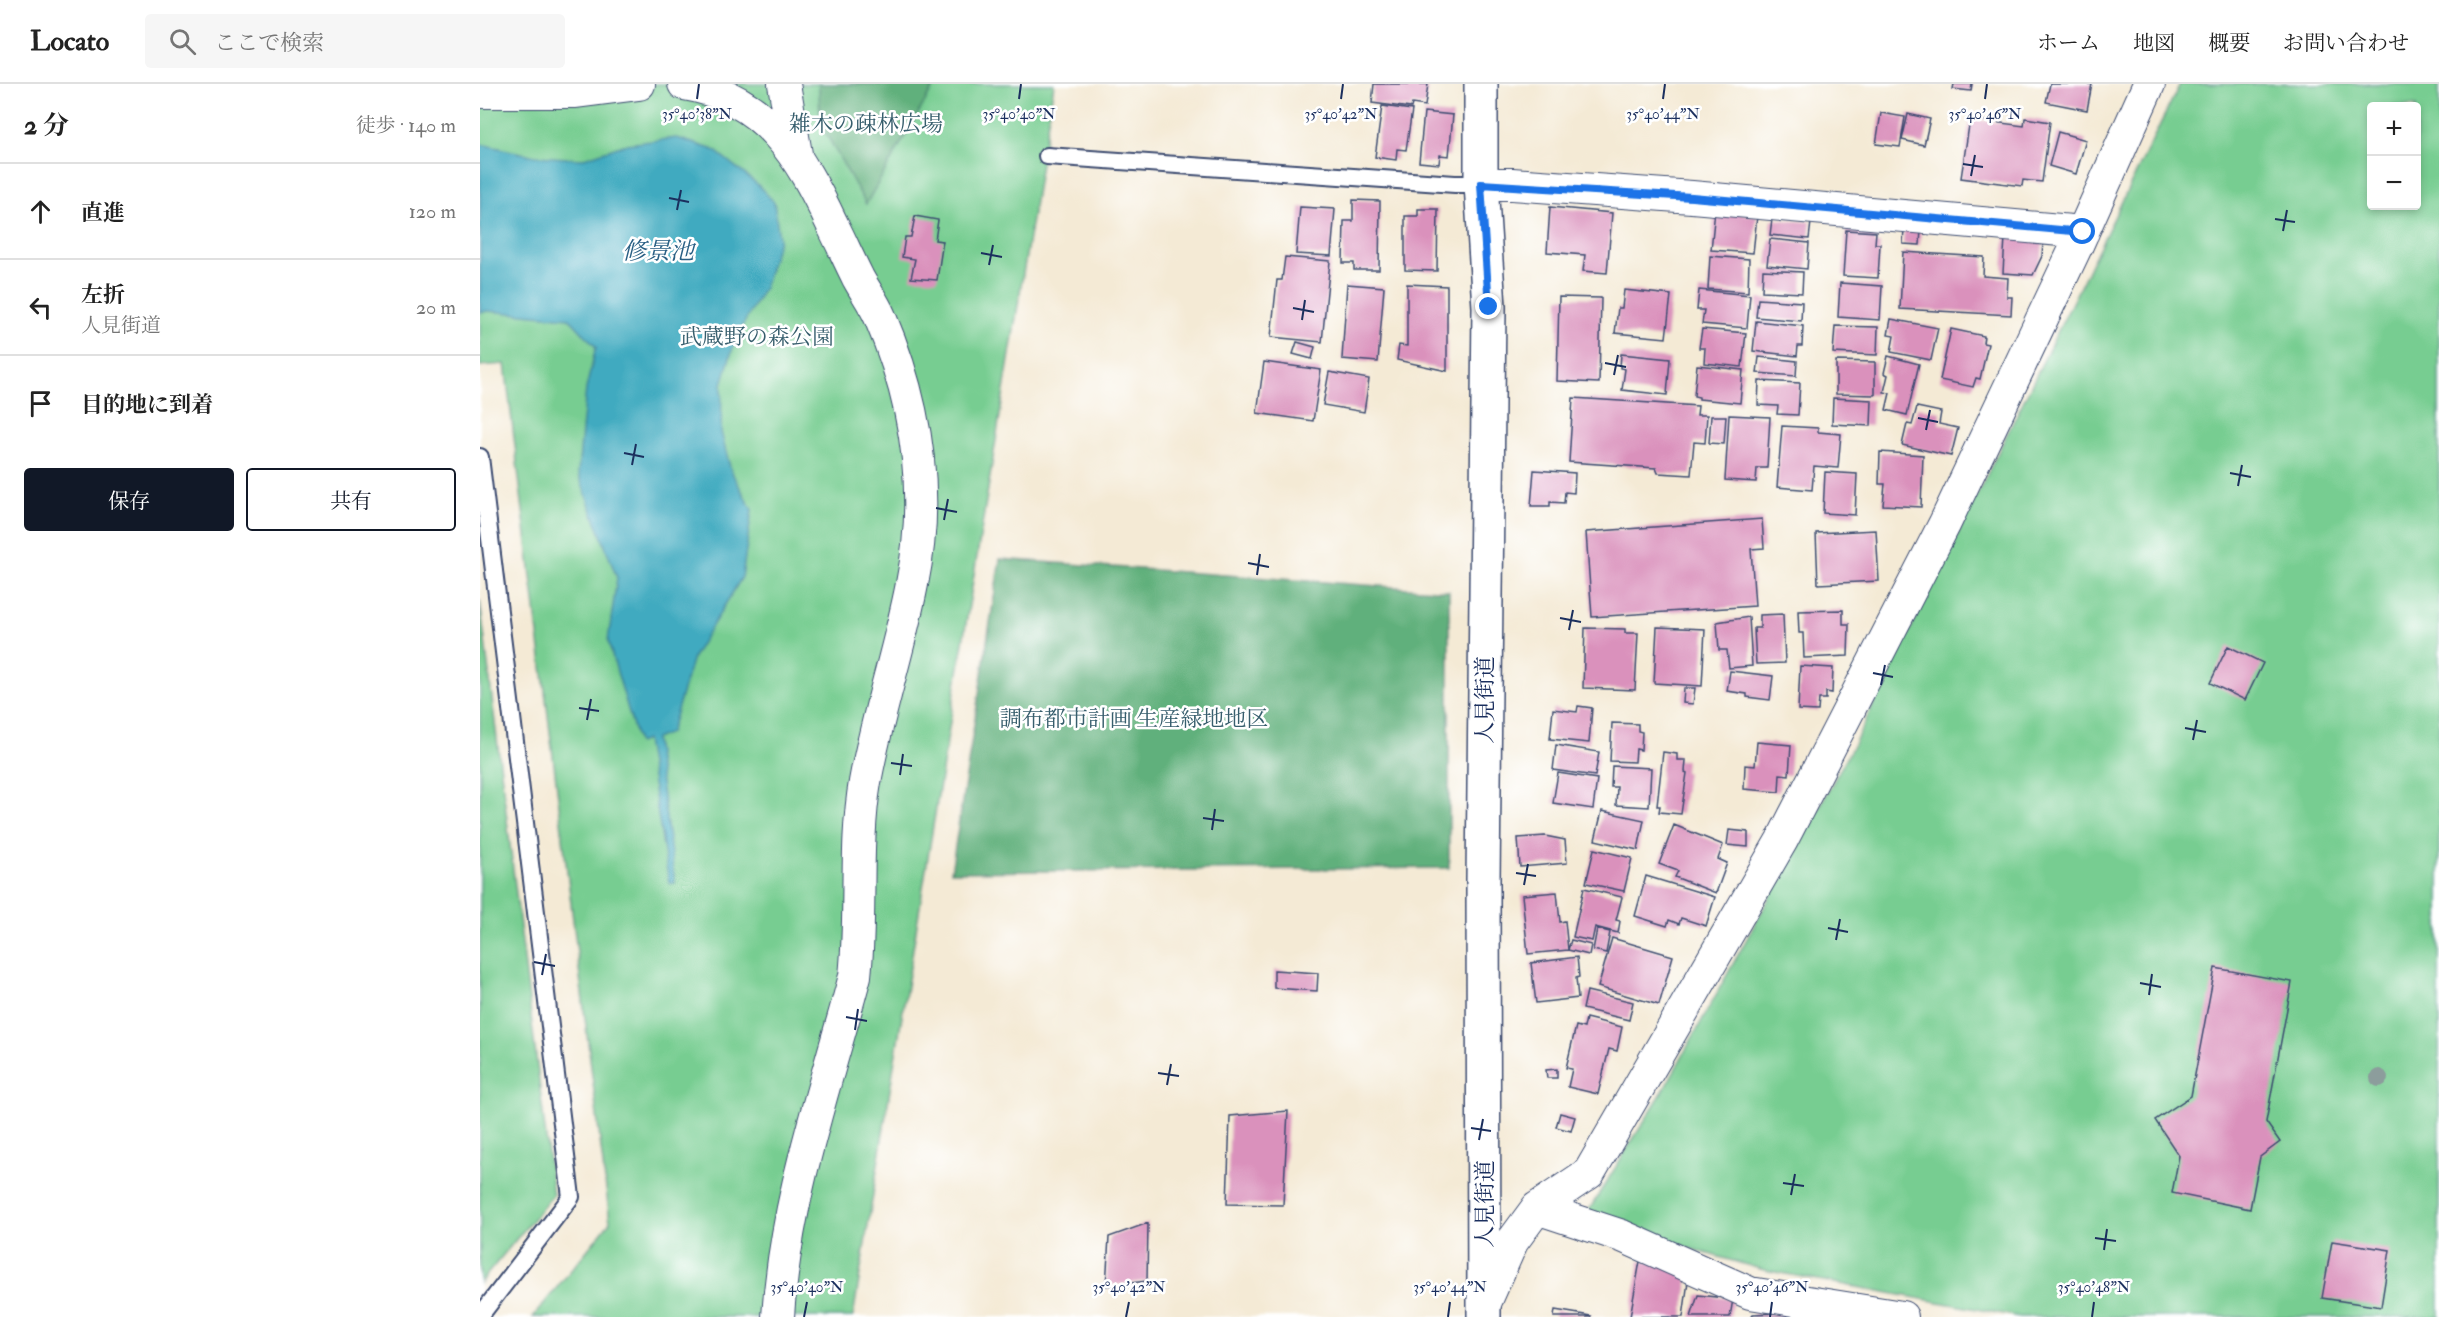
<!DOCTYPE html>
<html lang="ja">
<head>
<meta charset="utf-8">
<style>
  :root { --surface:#fff; --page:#f6f6f6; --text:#222; --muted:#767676; --line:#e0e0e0; --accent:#111827 }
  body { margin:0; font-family:"IM FELL Double Pica","Noto Serif JP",serif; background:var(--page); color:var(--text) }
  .controls { position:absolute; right:18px; top:18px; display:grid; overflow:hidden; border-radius:6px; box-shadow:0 3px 9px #0003 }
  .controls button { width:54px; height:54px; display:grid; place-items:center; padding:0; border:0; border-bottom:2px solid var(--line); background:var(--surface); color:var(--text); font:30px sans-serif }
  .stop { position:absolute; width:18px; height:18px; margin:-14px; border:4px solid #1a73e8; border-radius:50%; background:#fff }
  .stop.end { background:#1a73e8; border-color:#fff; box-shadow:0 2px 6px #0008 }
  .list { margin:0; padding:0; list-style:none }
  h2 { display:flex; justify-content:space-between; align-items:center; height:78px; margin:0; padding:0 24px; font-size:26px }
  h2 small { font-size:20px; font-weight:400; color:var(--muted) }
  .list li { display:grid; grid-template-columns:39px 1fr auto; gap:18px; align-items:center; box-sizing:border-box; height:96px; padding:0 24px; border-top:2px solid var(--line) }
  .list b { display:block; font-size:22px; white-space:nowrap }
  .list p { margin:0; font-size:20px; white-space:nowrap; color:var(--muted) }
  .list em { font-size:20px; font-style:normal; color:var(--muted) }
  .actions { display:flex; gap:12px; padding:18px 24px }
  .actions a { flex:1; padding:14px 0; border:2px solid var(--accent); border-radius:6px; text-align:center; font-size:21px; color:var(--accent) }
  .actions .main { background:var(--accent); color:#fff }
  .icon { flex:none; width:33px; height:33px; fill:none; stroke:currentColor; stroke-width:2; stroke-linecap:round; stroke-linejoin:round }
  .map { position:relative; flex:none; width:1959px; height:1233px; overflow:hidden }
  header { display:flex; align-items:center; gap:36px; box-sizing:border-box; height:84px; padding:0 30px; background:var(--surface); border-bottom:2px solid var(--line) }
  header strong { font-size:28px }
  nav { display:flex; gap:33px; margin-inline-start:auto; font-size:21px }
  .search { width:420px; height:54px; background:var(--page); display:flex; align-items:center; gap:15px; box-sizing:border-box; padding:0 21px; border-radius:6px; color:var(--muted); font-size:22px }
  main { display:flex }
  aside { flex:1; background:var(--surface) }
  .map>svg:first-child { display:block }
  .green { fill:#77cd91; stroke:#497e78; stroke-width:1.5; fill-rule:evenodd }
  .forest { fill:#61b07b; stroke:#3e706c; stroke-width:1.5 }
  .water { fill:#40aac0; stroke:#2e6c8f; stroke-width:1.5 }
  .building { fill:#da91bc }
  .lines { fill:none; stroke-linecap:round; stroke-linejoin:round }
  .lane-casing { stroke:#3c4b70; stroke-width:20 }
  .street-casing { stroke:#3c4b70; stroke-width:34 }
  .secondary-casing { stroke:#3c4b70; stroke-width:36 }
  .lane { stroke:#fff; stroke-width:16 }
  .street { stroke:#fff; stroke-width:32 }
  .secondary { stroke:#fff; stroke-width:33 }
  .tree { fill:#8c9d9c }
  .route { stroke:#1a73e8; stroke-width:8 }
  .ticks { fill:none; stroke:#1b2f5e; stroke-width:2 }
  .labels { text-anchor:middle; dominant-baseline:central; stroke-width:5; stroke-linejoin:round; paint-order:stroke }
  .park-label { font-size:22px; fill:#375e6d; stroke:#fff }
  .street-label { font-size:22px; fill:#1b2f5e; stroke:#fff }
  .water-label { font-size:24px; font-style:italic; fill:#2a6085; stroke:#fff }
  .ticks-label { font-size:15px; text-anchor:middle; fill:#1b2f5e; stroke:#fff; stroke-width:5; stroke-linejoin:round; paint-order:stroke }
</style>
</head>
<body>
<header>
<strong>Locato</strong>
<div class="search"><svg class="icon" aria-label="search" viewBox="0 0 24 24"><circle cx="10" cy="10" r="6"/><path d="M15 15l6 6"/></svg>ここで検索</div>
<nav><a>ホーム</a><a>地図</a><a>概要</a><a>お問い合わせ</a></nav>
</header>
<main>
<aside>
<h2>2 分<small>徒歩 · 140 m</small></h2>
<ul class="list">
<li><svg class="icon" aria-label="ahead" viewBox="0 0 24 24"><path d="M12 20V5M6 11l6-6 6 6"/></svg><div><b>直進</b></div><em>120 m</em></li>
<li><svg class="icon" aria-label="left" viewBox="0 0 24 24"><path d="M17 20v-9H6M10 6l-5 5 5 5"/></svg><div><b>左折</b><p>人見街道</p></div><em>20 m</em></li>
<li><svg class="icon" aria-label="arrive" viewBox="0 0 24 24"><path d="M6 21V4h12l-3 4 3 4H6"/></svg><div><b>目的地に到着</b></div></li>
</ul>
<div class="actions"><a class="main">保存</a><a>共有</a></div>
</aside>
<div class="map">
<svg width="1959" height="1233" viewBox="0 0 1959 1233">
  <rect width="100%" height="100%" fill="#fff"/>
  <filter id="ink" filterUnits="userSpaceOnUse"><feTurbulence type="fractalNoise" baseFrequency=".0167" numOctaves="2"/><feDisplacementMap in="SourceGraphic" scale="12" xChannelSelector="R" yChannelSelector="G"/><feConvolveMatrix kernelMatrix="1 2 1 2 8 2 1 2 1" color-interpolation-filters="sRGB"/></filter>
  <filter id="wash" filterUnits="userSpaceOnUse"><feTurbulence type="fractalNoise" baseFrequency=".008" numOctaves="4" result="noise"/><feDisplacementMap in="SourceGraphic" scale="24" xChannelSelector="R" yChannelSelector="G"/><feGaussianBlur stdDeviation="1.35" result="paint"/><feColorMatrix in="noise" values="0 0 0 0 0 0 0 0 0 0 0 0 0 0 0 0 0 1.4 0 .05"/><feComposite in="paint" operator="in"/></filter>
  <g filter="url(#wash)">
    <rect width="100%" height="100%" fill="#f4ead5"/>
    <path class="green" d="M0 0H574L373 1233H53L130 1138 25 280 0 282Z
      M1700 0H1959V1233H1540L1284 1186 1104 1134 1183 1007 1374 660ZM1892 22H1936V122H1892Z
      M0 516 73 1111 0 1199Z"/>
    <path class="forest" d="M339 0H455L386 120 340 39Z
      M520 475 969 507V784L471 788Z"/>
    <path class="water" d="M197 54 234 66 277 100 294 118 299 155 284 204 256 253 242 300 241 348 251 387 272 426 262 493 213 573 190 649 175 655 195 799H189L166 656 158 659 128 557 137 494 98 389 106 305 116 263 89 234 7 227 0 229V60L55 72 101 75 147 60Z"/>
    <g id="blocks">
      <path class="building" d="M894 0H948L945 22 932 20 931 24 892 19Z
        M1474 0H1492L1491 7 1473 5Z
        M1570 0H1612L1607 26 1566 18Z
        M902 22 932 26 926 66 917 65 916 76 895 73Z
        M944 28 973 31 969 72 960 71 959 80 939 78Z
        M1401 29 1425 33 1420 63 1396 60Z
        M1428 30 1450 35 1444 61 1422 56Z
        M1545 34 1570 38 1562 98 1543 96 1542 102 1481 94 1490 35 1544 42Z
        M1578 48 1606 56 1596 90 1569 82Z
        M873 116 900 117 899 186H874V179H863L864 137H873Z
        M820 123 855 125 851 172 816 170Z
        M1070 123 1132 129 1127 189 1103 187 1105 171 1067 168Z
        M938 125H958L957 187 925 186V132H938Z
        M1235 126 1277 132 1273 169 1231 166Z
        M435 132 458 136 455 156 463 157 457 196 431 194 435 175 422 173 425 153H431Z
        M1292 135 1331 138 1329 155 1290 151Z
        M1424 144 1441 145 1440 161 1423 160Z
        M1366 146 1396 148 1395 160H1400L1398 194 1363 192Z
        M1525 153 1563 158 1562 172 1553 191 1523 189Z
        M1290 155 1329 159 1327 185 1287 181Z
        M1423 168 1504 173 1503 192 1528 194 1527 213H1532L1531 231 1420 225Z
        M1230 172 1269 175 1268 208 1228 205Z
        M805 173 850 177 842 258 791 253 797 196H802Z
        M1283 186 1323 188 1322 209 1282 207Z
        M1360 199 1402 202 1400 236 1358 233Z
        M867 200 904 203 898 278 862 275Z
        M927 200 967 202V287L917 276 919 261 927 262Z
        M1144 206 1191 211 1186 254 1135 249 1138 224H1142Z
        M1219 206 1270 211 1267 244 1222 240 1224 226H1217Z
        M1079 213 1121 214 1119 299 1077 297Z
        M1278 215 1322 218 1321 237 1276 233Z
        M1411 235 1458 244 1451 276 1411 268 1414 252 1408 251Z
        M1276 237 1323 242 1322 262H1318L1317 272 1273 267Z
        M1355 242 1398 243 1397 271 1353 269Z
        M1222 245 1266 249 1262 283 1224 279 1225 264H1219Z
        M1471 245 1504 252 1503 259 1508 260 1500 295 1496 294 1493 303 1460 296Z
        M817 258 835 263 832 275 813 270Z
        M1141 270 1190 275 1187 311 1142 306 1145 285 1140 284Z
        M1408 272 1439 280 1427 331 1406 326 1410 309 1404 308 1408 291 1404 289Z
        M1279 273 1317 277 1316 292 1277 289Z
        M1356 277 1395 278V311L1356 310Z
        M784 278 841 286 833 337 777 329Z
        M1217 281 1263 286 1260 319 1219 315V313L1214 312Z
        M849 288 889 295 884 328 843 321Z
        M1279 297 1320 299 1318 331 1297 330 1298 322 1278 321Z
        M1093 314 1218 322 1217 331H1227L1225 359 1214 358 1211 391 1178 389 1176 384 1089 378Z
        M1353 314 1392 316 1391 342 1352 340Z
        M1437 323 1461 328 1459 340 1478 344 1471 372 1422 361 1427 340 1432 341Z
        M1249 331 1290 333 1287 384H1277L1276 398 1245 396Z
        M1231 332H1246L1244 360 1229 359Z
        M1302 342 1338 344V348L1361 350 1358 384 1334 382 1332 406 1297 403Z
        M1400 368 1443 371 1441 423 1403 421 1405 400H1399Z
        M1054 386 1095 389 1094 409 1085 408 1084 419 1070 418V422H1051Z
        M1345 388 1377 390 1375 431 1343 429Z
        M1282 435 1284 464 1271 465 1275 522 1112 533 1106 448Z
        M1396 446 1399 497 1338 500 1336 449Z
        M1363 526V540H1369L1368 572 1324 574 1323 549H1319L1318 527Z
        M1303 530 1305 579 1276 580 1274 544H1280V531Z
        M1269 533 1272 582 1249 584 1247 566H1239L1237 538Z
        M1177 543 1225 545 1222 602 1174 599Z
        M1105 544 1145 545V549H1158L1155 606 1103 604Z
        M1748 562 1783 579 1765 616 1730 599Z
        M1320 582 1353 584 1352 609 1346 608V615H1339L1338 627 1318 626Z
        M1250 587 1293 592 1290 616 1267 613V610L1247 607Z
        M1204 604H1215L1213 620 1203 619Z
        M1098 622 1112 624 1109 659 1070 655 1073 625 1097 628Z
        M1132 639 1158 640V647L1162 648 1161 666 1156 665 1155 678 1130 677Z
        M1277 658 1311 661 1309 691 1300 690 1299 708 1264 705 1265 681 1275 682Z
        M1076 661 1119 668 1115 692 1073 686Z
        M1183 668 1197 670V676H1206L1205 688 1207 689 1201 730 1179 728 1180 722H1177Z
        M1132 682 1171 684 1169 723 1136 721 1137 703H1131Z
        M1078 689 1117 695 1113 725 1073 719Z
        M1122 727 1164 736 1158 766 1115 756Z
        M1194 741 1243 761 1238 775 1247 779 1236 809 1195 793 1198 787 1179 780Z
        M1249 746 1268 748V763L1247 761Z
        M1065 752 1085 756 1087 779 1040 783 1038 754Z
        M1114 765 1152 774 1144 807 1106 799Z
        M1166 792 1235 813 1226 842 1201 834 1199 840 1189 836 1187 842 1155 832Z
        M1104 804 1142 813 1136 836 1140 837 1138 849 1115 843 1112 857 1093 853Z
        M1077 808 1080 838 1085 837 1088 866 1091 856 1111 861 1109 871 1088 866 1048 870 1042 811Z
        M1117 845 1130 848 1126 869 1113 866Z
        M1132 854 1193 872 1179 921 1118 903Z
        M1097 873 1099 893 1096 894 1098 914 1056 919 1051 879Z
        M1735 884 1812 898 1786 1038 1800 1058 1780 1073 1770 1125 1692 1109 1699 1072 1675 1036 1711 1012Z
        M794 886 838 889 837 907 794 904Z
        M1107 907 1153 918 1149 936 1103 925Z
        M1106 934 1142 943 1137 967 1129 965 1118 1010 1088 1003 1092 985 1086 984 1096 942 1104 944Z
        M1077 985V994H1067L1066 986Z
        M808 1027 803 1121 747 1120 750 1032Z
        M1080 1029 1095 1033 1091 1047 1076 1043Z
        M668 1139 667 1197 626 1202 629 1153Z
        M1852 1157 1910 1166 1901 1223 1842 1214Z
        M1160 1177 1210 1183 1203 1233H1150Z
        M1218 1211 1253 1215 1250 1233H1211Z
        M1075 1226 1111 1232 1110 1233H1074Z
        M1301 1229 1332 1233H1272L1273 1230Z"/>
    </g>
  </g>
  <g filter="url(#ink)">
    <use href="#blocks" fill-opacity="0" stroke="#3c4b70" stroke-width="1.5"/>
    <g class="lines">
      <defs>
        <path id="lane" d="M567 72 975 100H1001
          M0 373 91 1113 0 1232"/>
        <path id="street" d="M204 0C286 13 320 72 352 140 361 158 369 176 378 194 385 207 394 219 400 233 436 318 451 408 432 500 419 567 397 631 385 698 374 763 382 828 375 892 345 1005 305 1116 298 1233
          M304 0 316 70
          M0 8H96L159 0
          M1001 100H1032L1212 113 1603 148
          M1057 1124 1142 1152 1270 1209 1422 1233
          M1005 1219 1032 1158 1057 1124 1109 1089 1302 756 1465 439 1597 161 1669 0"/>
        <path id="secondary" d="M1001 0V100L1009 223 1003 797 1004 1233"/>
      </defs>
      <use href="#lane" class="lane-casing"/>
      <use href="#street" class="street-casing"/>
      <use href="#secondary" class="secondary-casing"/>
      <use href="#lane" class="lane"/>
      <use href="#street" class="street"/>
      <use href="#secondary" class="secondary"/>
    </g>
    <circle class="tree" cx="1899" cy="994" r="9"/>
  </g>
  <g class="lines" filter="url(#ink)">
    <path class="route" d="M1009 223 1001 100 1212 113 1603 148"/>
  </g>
  <path class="ticks" d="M217 15 219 0M539 15 541 0M861 15 863 0M1183 15 1185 0M1505 15 1507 0M1483 80 1503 83M1491 92 1495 71M189 114 209 118M197 126 201 106M1795 135 1815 138M1803 147 1807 126M501 169 522 173M509 181 513 161M813 224 834 228M822 236 825 216M1125 279 1146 283M1134 291 1138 271M1438 334 1458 338M1446 346 1450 326M144 369 164 373M152 381 156 360M1750 389 1771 393M1758 402 1762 381M456 424 477 428M464 436 468 415M768 479 789 483M777 491 780 470M1080 534 1101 538M1089 546 1093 526M1393 589 1413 593M1401 601 1405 581M99 624 119 627M107 636 111 615M1705 644 1726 648M1713 656 1717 636M411 679 432 682M420 691 423 670M723 734 744 737M732 746 735 725M1036 789 1056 792M1044 801 1048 780M1348 844 1368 848M1356 856 1360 835M54 878 75 882M62 891 66 870M1660 899 1681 903M1669 911 1672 890M366 933 387 937M375 946 378 925M678 989 699 992M687 1001 691 980M991 1044 1011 1047M999 1056 1003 1035M1303 1099 1324 1102M1311 1111 1315 1090M1615 1154 1636 1157M1624 1166 1627 1145M324 1233 327 1218M646 1233 649 1218M968 1233 970 1218M1290 1233 1292 1218M1612 1233 1614 1218"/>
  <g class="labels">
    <g class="park-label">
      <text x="386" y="40">雑木の疎林広場</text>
      <text x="277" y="253">武蔵野の森公園</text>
      <text x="654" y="635">調布都市計画 生産緑地地区</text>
    </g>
    <g class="street-label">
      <text transform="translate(1005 616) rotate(-90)">人見街道</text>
      <text transform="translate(1005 1120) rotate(-90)">人見街道</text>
    </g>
    <g class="water-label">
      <text x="178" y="167">修景池</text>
    </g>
  </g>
  <g class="ticks-label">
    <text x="217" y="35">35°40'38"N</text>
    <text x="539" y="35">35°40'40"N</text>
    <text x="861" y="35">35°40'42"N</text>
    <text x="1183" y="35">35°40'44"N</text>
    <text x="1505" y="35">35°40'46"N</text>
    <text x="327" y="1208">35°40'40"N</text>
    <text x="649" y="1208">35°40'42"N</text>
    <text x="970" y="1208">35°40'44"N</text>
    <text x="1292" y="1208">35°40'46"N</text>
    <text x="1614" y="1208">35°40'48"N</text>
  </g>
</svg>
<div class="controls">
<button>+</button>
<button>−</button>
</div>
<div class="stop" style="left:1603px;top:148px"></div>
<div class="stop end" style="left:1009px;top:223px"></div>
</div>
</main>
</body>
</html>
